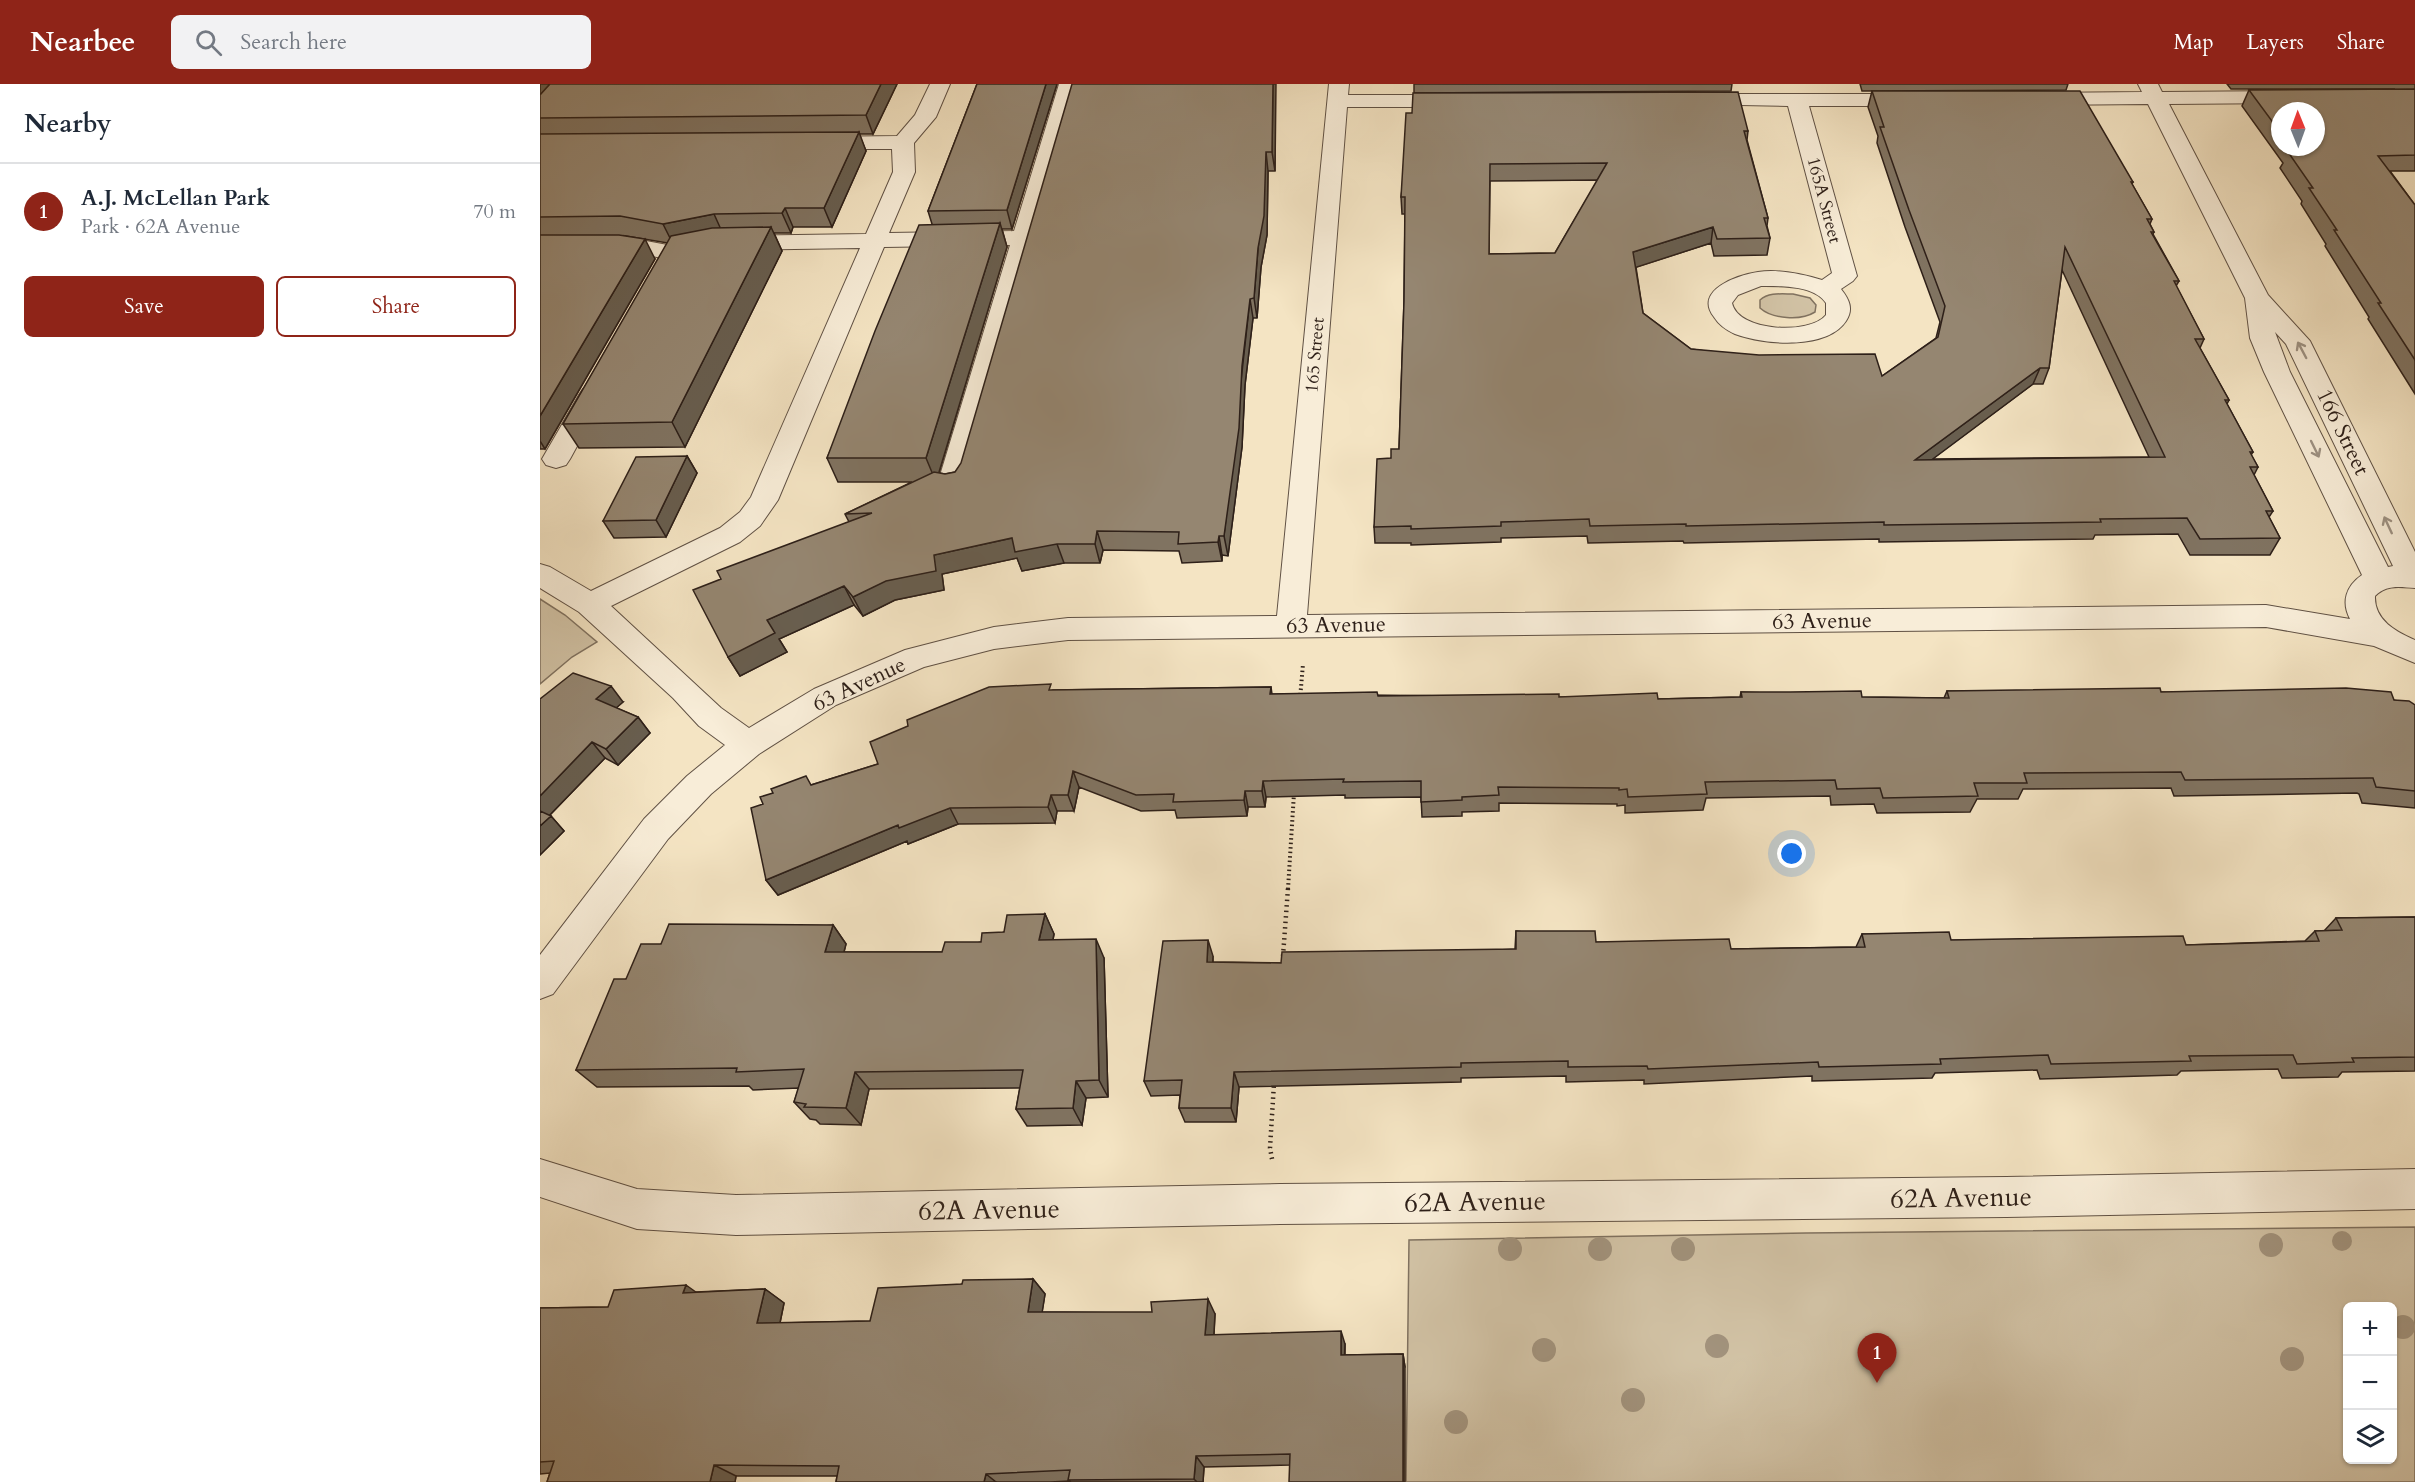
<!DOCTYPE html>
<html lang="en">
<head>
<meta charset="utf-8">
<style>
  :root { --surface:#fff; --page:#f2f2f3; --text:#1f2937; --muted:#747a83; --line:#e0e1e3; --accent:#8f2418 }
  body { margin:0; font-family:Cardo,serif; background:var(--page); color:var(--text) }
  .controls { position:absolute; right:18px; bottom:18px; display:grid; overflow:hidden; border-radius:9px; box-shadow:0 2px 4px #0004 }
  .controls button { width:54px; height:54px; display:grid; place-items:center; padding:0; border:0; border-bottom:2px solid var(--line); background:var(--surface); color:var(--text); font:30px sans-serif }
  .compass { position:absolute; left:1731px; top:18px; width:54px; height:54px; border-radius:50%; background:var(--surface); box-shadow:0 2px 4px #0004; rotate:359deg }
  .you { position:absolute; left:1252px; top:770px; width:21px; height:21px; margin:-15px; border:4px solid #fff; border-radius:50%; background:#1a73e8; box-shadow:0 0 0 9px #1a73e833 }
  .badge { display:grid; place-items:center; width:39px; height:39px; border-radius:50%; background:var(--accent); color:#fff; font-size:20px; font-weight:700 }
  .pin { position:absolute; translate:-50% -50px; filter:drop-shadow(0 2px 3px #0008) }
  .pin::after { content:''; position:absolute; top:32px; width:21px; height:18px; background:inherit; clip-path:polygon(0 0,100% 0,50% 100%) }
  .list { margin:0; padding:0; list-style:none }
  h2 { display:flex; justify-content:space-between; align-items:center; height:78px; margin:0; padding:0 24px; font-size:26px }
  h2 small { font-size:20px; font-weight:400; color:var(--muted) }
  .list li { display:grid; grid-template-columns:39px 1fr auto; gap:18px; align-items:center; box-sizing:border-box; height:96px; padding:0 24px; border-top:2px solid var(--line) }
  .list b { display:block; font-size:22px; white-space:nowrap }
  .list p { margin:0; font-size:20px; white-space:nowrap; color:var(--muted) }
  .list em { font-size:20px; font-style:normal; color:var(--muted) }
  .actions { display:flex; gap:12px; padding:18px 24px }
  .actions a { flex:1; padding:14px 0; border:2px solid var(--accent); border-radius:9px; text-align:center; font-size:21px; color:var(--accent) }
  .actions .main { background:var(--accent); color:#fff }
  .icon { flex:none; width:33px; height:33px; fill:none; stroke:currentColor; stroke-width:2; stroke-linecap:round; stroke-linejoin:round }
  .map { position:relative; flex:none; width:1875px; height:1398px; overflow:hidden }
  header { display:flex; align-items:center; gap:36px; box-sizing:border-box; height:84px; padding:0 30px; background:var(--accent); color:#fff }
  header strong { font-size:28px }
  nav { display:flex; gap:33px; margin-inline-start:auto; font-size:21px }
  .search { width:420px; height:54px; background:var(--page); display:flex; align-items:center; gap:15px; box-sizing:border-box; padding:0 21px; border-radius:9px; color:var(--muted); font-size:22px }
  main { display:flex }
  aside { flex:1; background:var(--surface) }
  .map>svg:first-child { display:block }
  .green { fill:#d2c3a6; stroke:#807260; stroke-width:1.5; fill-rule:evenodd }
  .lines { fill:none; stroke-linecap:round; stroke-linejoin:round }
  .minor-casing { stroke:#605144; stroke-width:2 }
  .path-far1 { stroke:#2e2019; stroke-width:4; stroke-dasharray:1.5 3; stroke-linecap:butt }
  .path { stroke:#2e2019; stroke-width:4.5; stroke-dasharray:1.5 4; stroke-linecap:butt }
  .minor { fill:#f8edd8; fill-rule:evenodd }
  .tree { fill:#a2937d }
  .wall { fill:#807361; stroke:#2e2019; stroke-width:1.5; fill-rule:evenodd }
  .shaded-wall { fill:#685e4f; stroke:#2e2019; stroke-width:1.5 }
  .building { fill:#958671; stroke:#2e2019; stroke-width:1.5; fill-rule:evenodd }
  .oneway { stroke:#9d9182 }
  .labels { text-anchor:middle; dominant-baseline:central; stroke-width:4.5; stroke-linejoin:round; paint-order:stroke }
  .far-street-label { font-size:18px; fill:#2e2019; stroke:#f8edd8 }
  .street-label { font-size:22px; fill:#2e2019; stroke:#f8edd8 }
  .near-street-label { font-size:27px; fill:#2e2019; stroke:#f8edd8 }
</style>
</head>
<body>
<header>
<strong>Nearbee</strong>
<div class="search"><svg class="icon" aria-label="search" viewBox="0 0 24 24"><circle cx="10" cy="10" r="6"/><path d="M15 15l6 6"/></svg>Search here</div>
<nav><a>Map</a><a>Layers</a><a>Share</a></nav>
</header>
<main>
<aside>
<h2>Nearby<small></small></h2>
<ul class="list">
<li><span class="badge">1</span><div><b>A.J. McLellan Park</b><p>Park · 62A Avenue</p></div><em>70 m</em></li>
</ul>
<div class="actions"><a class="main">Save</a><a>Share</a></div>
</aside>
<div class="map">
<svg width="1875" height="1398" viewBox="0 0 1875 1398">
  <rect width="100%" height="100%" fill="#f4e4c3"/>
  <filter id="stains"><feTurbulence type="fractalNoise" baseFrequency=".00333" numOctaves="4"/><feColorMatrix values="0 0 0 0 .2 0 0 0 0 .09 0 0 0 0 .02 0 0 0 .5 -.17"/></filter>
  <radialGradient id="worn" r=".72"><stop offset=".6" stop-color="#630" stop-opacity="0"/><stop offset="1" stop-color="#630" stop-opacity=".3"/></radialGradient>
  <path class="green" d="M1253 210 1270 214 1276 221 1275 228C1261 237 1232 235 1220 224V216C1229 208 1242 210 1253 210Z
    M0 515 25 531 57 558 32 573 0 600Z
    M1875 1143V1398H866L869 1156 1266 1149ZM1808 1222H1852V1376H1808Z"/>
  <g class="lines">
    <defs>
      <path id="minor" d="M390 0H410L396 33 374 59 375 88 349 149 474 147 519 0H539L426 398 422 405 412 407 402 405 398 398 470 161 344 163 238 416 220 442 200 458 71 522 181 624 209 644 274 605 365 566 454 543 528 534 737 532 789 0H809L808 11H916L923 13 926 17 923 21 916 23H807L767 531 1726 521 1810 535C1801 518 1806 502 1822 491L1724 288 1710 254 1705 214 1608 20 1499 21 1492 19 1489 15 1492 11 1499 9 1602 8 1598 0H1618L1622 8 1750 7 1757 9 1760 13 1757 17 1750 19 1629 20 1728 211 1770 257 1875 468V504C1860 503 1847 500 1835 512 1834 536 1856 548 1875 556V579L1834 562 1726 543 528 556 454 565 384 583 296 621 219 670 171 710 128 755 13 910 0 915V871L104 735 147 692 185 661 159 642 133 614 39 528 0 504V480L10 483 51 507 180 444 200 428 211 413 320 164 183 166 133 176 90 168H0V154H90L133 162 183 152 326 150 353 88 352 65H278L270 64 267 59 270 54 278 53 357 52 375 31ZM1735 248 1746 260 1853 482 1848 483 1750 288Z
        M1154 10H1375L1382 12 1385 16 1382 20 1375 22H1269L1317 192 1313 197 1301 205C1309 215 1314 225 1306 237 1287 266 1224 261 1195 250 1186 246 1179 241 1174 233 1153 206 1198 191 1218 188 1238 185 1262 190 1282 196L1292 189 1248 22 1147 20 1144 16 1147 12ZM1221 202C1241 202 1274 201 1286 219V231C1270 251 1198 248 1192 219L1198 211Z
        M52 303 61 305 65 311 30 375 26 381 16 384 6 381 2 375 39 311 43 305Z
        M0 1075 97 1105 196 1111 740 1100 1466 1093 1875 1085V1125L1466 1133 740 1140 196 1151 97 1145 0 1113Z"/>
    </defs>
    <use href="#minor" class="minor-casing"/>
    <path class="path-far1" d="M760 615 763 580
      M748 805 754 709"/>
    <path class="path" d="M743 872 748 804
      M732 1075 730 1064 734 999"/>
    <use href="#minor" class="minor"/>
  </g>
  <g class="tree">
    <circle cx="1802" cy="1157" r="10"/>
    <circle cx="1731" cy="1161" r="12"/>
    <circle cx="970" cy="1165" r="12"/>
    <circle cx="1060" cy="1165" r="12"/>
    <circle cx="1143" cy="1165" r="12"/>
    <circle cx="1863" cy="1243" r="12"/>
    <circle cx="1177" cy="1262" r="12"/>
    <circle cx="1004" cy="1266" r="12"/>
    <circle cx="1752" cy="1275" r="12"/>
    <circle cx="1093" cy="1316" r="12"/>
    <circle cx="916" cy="1338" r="12"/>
  </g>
  <path class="wall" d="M0 0H357L333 50H319L326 67 292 143H253L251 149H234L242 167 145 363 39 364 23 340 128 159 86 152 115 175 5 365H0V11L7 3Z
    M437 0H517L472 145H462L467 163 399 389 405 390 415 388 735 12V87H728L727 151 721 183 717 234H713L705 301 702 363 688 472 682 471V477L642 479 639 467 563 466 560 479H524L482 487 477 474 402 490 404 506 355 516 323 532 314 521 239 555 247 568 200 592 188 573 181 495 309 438 305 430 372 398H298L287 374 392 140 388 127Z
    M874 0H1192L1191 7 874 9Z
    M1320 0H1528L1526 6 1322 7Z
    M1687 0H1875V87H1850L1875 121V310L1828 235 1829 233 1785 162 1786 160 1761 120 1762 117 1740 84 1743 79 1702 22 1709 6 1855 5H1691ZM1740 27 1776 63H1740Z
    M1332 7 1593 98 1592 100 1612 135 1610 140 1614 148 1613 150 1639 197 1636 202 1664 255 1660 264 1689 316 1687 320 1713 368 1711 371 1718 383 1714 391 1733 427 1729 433 1740 454 1730 471H1650L1638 450 1555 451 1553 455 1339 458V455L1144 459 1143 457 1048 459 1047 452 961 454V458L871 461V459H835L834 443 851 374 859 365 864 217 865 130H862L861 113 872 29 1208 47 1207 56 1228 134 1227 142 1230 154 1227 171 1174 172 1171 159 1096 183 1103 229 1151 265 1342 292 1396 254 1400 238 1365 143 1337 59 1338 52 1328 23ZM1058 96 1015 169 949 170 950 97ZM1522 186 1609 373 1392 375 1493 300H1503L1509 284Z
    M147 372 157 389 126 453 74 454 63 437Z
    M731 603 732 610 1019 613 1118 615 1200 613 1201 608 1322 613 1404 614 1407 607 1621 608 1854 616 1875 621V724L1822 719 1819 710 1817 709 1634 712 1631 704 1483 705 1478 715H1437L1430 728 1337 729 1334 720 1291 721 1290 712 1166 714 1163 726 1085 729V721L1077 722V720L959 719V727L922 728V732L882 733 881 713 805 714V711L726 713 725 723H708L707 732 637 734 635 726 601 727 539 703 534 727H517L515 739 418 740 368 760 367 757 238 811 226 796 223 720 233 709 271 701 338 680 513 606Z
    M0 615 83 618 76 624 98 633 110 649 78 681 65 674 10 731 24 747 0 771Z
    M505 830 514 850 513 856 564 874 568 1013 546 1014 542 1041 487 1042 476 1025 480 1004 329 1005 321 1041 280 1040 276 1036 270 1035 254 1018 259 1004 213 1006 209 1002 57 1003 36 986 86 895 121 860 293 841 306 860 304 868H402L441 858Z
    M1875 833V987L1802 988 1798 993 1742 994 1738 985 1641 987 1637 991 1500 995 1497 986 1395 989 1392 994 1272 997V992L1104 1000V996L1026 998V992L921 994V998L699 1003 696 1038H645L639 1024 640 1011 611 1012 604 997 673 872V878L741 879 975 865 976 847 1056 858 1191 865 1316 863 1322 850 1411 856 1646 861 1765 857 1775 847H1784L1796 834Z
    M493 1195 505 1210 502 1228 675 1230 674 1251 805 1260V1271L863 1270 865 1283 750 1381 664 1383 663 1398H531L530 1397 510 1398H296L297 1392H196L195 1398H7L10 1389 0 1390V1224L68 1223 156 1208 225 1205 244 1219 240 1239 330 1237 422 1200Z"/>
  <path class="shaded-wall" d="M0 0H10L0 11Z
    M341 0H357L333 50 326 31Z
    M506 0H517L472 145 467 126Z
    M733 0H736L735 87 732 68Z
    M319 48 326 67 292 143 284 124Z
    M726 68 728 87 727 151 721 183 717 234 714 214Z
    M245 124 253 143 251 149 242 129Z
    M174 130 183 150 133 160 123 140Z
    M460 139 467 163 396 398 386 374Z
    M231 143 242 167 145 363 132 338Z
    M1173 143 1171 159 1091 185 1093 168Z
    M105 155 115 175 5 365 0 357V332Z
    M710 215 713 234 705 301 702 363 688 472 684 452Z
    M1500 284 1493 300 1370 392 1375 376Z
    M147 372 157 389 126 453 116 436Z
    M557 447 563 466 560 479 555 460Z
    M679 452 682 471V477L678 458Z
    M472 454 517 460 524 479 482 487 477 474 402 490 404 506 355 516 323 532 313 513 394 471Z
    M304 502 314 521 239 555 247 568 200 592 188 573 227 536Z
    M71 602 83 618 68 631 56 615Z
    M98 633 110 649 78 681 66 665Z
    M52 658 65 674 4 737 0 733V712Z
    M533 687 539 703 534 727 528 711Z
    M723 697 726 713 725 723 722 707Z
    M705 707 708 723 707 732 704 716Z
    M511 711 517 727 515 739 508 723Z
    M410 724 418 740 368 760 367 757 238 811 226 796 358 741Z
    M11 732 24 747 0 771V742Z
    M505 830 514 850 509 875 499 856Z
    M293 841 306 860 299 887 285 868Z
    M556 855 564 874 568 1013 559 996Z
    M668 856 673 872 672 894 667 878Z
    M315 988 329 1005 321 1041 306 1024Z
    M694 988 699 1003 696 1038 691 1024Z
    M536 997 546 1014 542 1041 533 1024Z
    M493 1195 505 1210 500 1242 488 1228Z
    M146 1201 167 1216 143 1209Z
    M225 1205 244 1219 237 1253 217 1239Z
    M668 1215 675 1230 673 1265 665 1251Z
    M801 1247 805 1260 804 1284 801 1271Z
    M863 1270 865 1283V1398H863Z
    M656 1372 664 1383 663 1398H657L654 1395Z
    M174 1381 196 1392 195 1398H170Z
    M446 1390 456 1398H444Z"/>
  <path class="building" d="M10 0H341L326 31 0 34V11Z
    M437 0H506L467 126 388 127Z
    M532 0H733L732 68H726L724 132 718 164 714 214 710 215 702 282 699 344 684 452H679L678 458 638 460 639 448 557 447 555 460H517L475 468 472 454 394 471 396 487 346 497 313 513 304 502 227 536 235 549 188 573 153 506 181 495 177 487 332 429 305 430 394 388 405 390 415 388 421 379Z
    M1875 5V71L1838 72 1875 121V276L1838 219H1841L1794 146H1797L1769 104H1773L1748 68H1754L1751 63H1776V27H1740V48L1709 6Z
    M1332 7H1540L1593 98H1591L1612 135H1607L1614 148H1611L1639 197H1634L1664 255H1655L1689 316H1685L1713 368H1710L1718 383H1710L1733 427H1726L1740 454 1660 455 1647 434 1560 435 1561 438 1344 441V438L1146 442V440L1050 442 1049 435 961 438V442L871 445V442L834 443 837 375 851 374V365H859L864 217 865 113H861L866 29H872L873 9 1198 8 1208 47H1204L1228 134H1224L1230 154 1177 155 1173 143 1093 168 1103 229 1151 265 1219 271 1335 270 1342 292 1398 253 1405 222 1369 126 1340 43H1344ZM1067 79 1015 169 949 170 950 80ZM1525 163 1625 373 1375 376 1500 284H1509Z
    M319 48 284 124H245L242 129 174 130 123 140 80 132 0 133V50Z
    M460 139 386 374H287L335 247 379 141Z
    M231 143 132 338 23 340 131 152 172 144Z
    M0 151H79L105 155 0 332Z
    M147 372 116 436 63 437 96 373Z
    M33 589 71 602 56 615 98 633 66 665 52 658 0 712V615Z
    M511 600 509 606 731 603 730 610 837 608 838 612 1019 610V613L1117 609 1118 615 1202 613 1201 608H1250L1321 607 1322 613 1409 614 1407 607 1620 604 1621 608 1806 604 1851 608 1854 616 1869 617 1875 621V707L1836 703 1833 694H1830L1645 696 1641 688 1484 689 1487 699H1434L1438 712 1343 714 1340 704 1297 705 1295 696 1165 698 1167 710 1088 713 1087 705 1079 706V704L958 703 959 711 922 713V716L881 718V697L803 698 804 695 723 697 722 707H705L704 716 633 718 634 710 596 711 533 687 528 711H511L508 723 410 724 359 744 358 741 226 796 211 724 223 720 220 713 233 709 231 705 266 692 271 701 338 680 330 658 368 642 367 636 449 603Z
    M0 727 11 732 0 742Z
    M505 830 499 856 556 855 559 996 536 997 533 1024 476 1025 483 986 315 988 306 1024 264 1023 266 1020 254 1018 264 985 196 988 197 984 36 986 74 895H86L101 860H121L129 840 293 841 285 868H402L405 858H441L442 849 464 848 467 831Z
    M1875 833V973L1812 974 1814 978 1757 980 1753 971 1649 972 1651 977 1511 980 1508 971 1400 975 1401 980 1279 983 1278 978 1108 985 1107 982 1028 983V977L921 979V983L694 988 691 1024H639L642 996 604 997 623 857 668 856 667 878 741 879 742 868 976 865V847H1055L1056 858 1189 855 1191 865 1325 863 1322 850 1409 848 1411 856 1643 852 1646 861 1779 857 1775 847 1802 846 1796 834Z
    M493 1195 488 1228H612L611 1218 668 1215 665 1251 801 1247V1271L863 1270V1398H749L750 1370 656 1372 654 1395 528 1396 530 1386 446 1390 444 1398H296L299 1382 174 1381 170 1398H7L14 1377 0 1378V1224L68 1223 74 1206 146 1201 143 1209 225 1205 217 1239 330 1237 338 1204 422 1200 423 1196Z"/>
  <defs><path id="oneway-shaft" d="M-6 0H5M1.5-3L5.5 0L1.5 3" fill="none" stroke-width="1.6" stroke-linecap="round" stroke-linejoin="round" transform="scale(1.5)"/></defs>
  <g class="oneway">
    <use href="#oneway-shaft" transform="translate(1762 266) rotate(-118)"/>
    <use href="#oneway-shaft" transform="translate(1775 365) rotate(64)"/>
    <use href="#oneway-shaft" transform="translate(1848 441) rotate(-115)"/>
  </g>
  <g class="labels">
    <g class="far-street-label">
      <text transform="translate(1284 116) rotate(75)">165A Street</text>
      <text transform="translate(775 271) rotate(-85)">165 Street</text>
    </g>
    <g class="street-label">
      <text transform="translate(1803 348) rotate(64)">166 Street</text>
      <text transform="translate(1282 537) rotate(-1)">63 Avenue</text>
      <text transform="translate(796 541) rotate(-1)">63 Avenue</text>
      <text transform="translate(319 600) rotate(-25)">63 Avenue</text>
    </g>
    <g class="near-street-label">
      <text transform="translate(1421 1114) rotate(-1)">62A Avenue</text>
      <text transform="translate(935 1118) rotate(-1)">62A Avenue</text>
      <text transform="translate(449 1126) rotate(-1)">62A Avenue</text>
    </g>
  </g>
  <rect width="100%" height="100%" filter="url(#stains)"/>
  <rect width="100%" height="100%" fill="url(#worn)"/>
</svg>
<div class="controls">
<button>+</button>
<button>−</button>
<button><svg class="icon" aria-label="layers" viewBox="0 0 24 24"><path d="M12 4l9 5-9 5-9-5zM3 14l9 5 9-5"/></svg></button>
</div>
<svg class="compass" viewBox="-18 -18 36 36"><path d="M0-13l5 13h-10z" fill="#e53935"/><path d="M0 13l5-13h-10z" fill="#747a83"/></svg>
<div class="you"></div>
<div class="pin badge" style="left:1337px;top:1299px">1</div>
</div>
</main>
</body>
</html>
